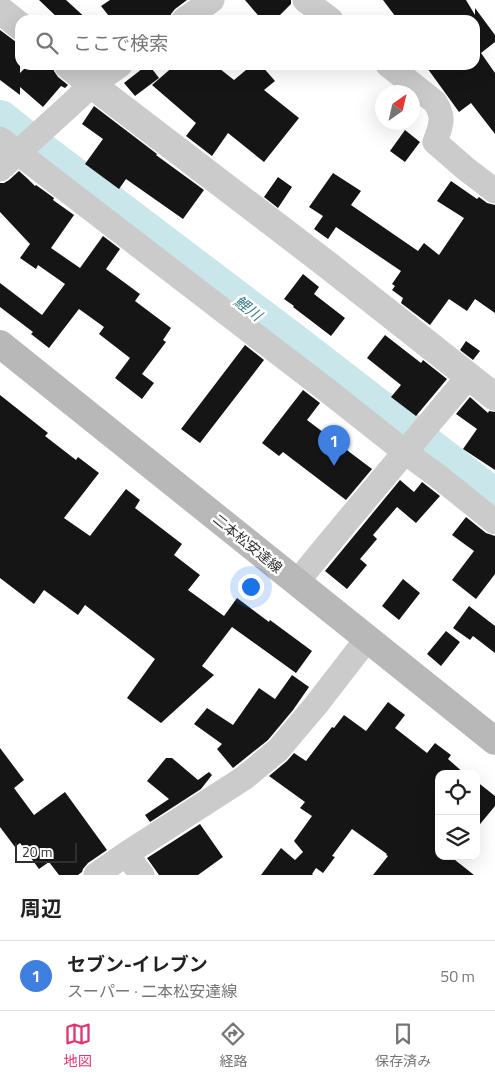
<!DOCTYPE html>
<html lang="ja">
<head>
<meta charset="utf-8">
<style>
  :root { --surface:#fff; --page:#f2f2f2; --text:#222; --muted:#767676; --line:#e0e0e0; --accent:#e0356f }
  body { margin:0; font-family:"Titillium Web","Noto Sans JP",sans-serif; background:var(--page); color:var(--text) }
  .controls { position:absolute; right:15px; bottom:15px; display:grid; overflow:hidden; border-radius:10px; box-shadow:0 5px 20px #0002 }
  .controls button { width:45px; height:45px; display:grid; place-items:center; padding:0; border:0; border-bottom:1px solid var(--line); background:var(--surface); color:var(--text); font:25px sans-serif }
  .compass { position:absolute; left:375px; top:85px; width:45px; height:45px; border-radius:50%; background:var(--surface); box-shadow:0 5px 20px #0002; rotate:34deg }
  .scale { position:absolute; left:15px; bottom:12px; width:62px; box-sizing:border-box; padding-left:5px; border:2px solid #2e2e2e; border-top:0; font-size:14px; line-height:18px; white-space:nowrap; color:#2e2e2e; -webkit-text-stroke:4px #fff; paint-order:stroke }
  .you { position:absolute; left:250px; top:586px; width:18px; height:18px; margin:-12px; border:4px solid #fff; border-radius:50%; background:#1a73e8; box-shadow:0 0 0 8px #1a73e833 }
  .badge { display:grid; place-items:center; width:32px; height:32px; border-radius:50%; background:var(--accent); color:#fff; font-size:16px; font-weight:700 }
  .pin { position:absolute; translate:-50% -41px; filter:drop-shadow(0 1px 2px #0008) }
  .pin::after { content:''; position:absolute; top:26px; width:18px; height:15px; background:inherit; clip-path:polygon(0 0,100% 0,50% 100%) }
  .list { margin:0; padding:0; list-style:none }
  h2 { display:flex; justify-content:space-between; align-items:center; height:65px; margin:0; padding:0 20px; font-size:21px }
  h2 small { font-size:16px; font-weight:400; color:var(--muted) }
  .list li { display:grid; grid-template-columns:32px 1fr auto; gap:15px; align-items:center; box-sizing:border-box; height:70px; padding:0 20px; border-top:1px solid var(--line) }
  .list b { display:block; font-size:19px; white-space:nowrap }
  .list p { margin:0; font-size:16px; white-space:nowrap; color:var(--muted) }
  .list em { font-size:16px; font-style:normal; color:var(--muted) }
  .icon { flex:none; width:28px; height:28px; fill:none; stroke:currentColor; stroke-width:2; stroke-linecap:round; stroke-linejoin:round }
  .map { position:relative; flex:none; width:495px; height:875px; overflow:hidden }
  .search { position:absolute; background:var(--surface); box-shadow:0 5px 20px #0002; left:15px; right:15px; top:15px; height:55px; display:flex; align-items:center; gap:12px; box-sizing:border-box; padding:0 18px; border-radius:15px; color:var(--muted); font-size:19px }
  .sheet { height:135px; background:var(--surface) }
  nav { display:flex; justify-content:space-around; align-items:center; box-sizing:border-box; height:70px; border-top:1px solid var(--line); background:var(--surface); font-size:14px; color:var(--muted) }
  nav a { display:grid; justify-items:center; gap:2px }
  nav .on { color:var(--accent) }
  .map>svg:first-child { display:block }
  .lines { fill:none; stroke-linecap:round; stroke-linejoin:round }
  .river { stroke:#c9e6eb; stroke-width:38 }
  .building { fill:#151515 }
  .minor { stroke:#cbcbcb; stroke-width:25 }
  .tertiary { stroke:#cbcbcb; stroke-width:28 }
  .secondary { stroke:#b8b8b8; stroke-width:28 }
  .labels { text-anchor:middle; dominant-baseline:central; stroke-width:5; stroke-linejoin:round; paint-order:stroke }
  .street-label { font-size:14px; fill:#2e2e2e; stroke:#fff }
  .water-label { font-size:15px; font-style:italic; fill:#3c7e88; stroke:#fff }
</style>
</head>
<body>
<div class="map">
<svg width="495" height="875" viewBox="0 0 495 875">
  <rect width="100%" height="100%" fill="#fff"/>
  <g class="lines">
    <path class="river" d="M0 119 34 146 289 339 495 498"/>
  </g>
  <path class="building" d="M39 0H66L88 20H60Z
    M110 0H187L175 9 171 14 170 20H112L101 6Z
    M245 0H291V4L275 20H262Z
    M383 0H466L475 15V8L495 35V42L481 53 495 73V134L471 103 459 112 425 65H475V20H398Z
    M0 30 20 45V73L28 65H53L54 71 58 77 68 85 65 88 61 86 43 107 20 87V95L0 80Z
    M147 65H149L159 78 135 96 124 83Z
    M175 65H215L234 80 252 65H261L275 81 264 90 299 118 264 162 228 133 212 156 186 136 196 123 152 85Z
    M94 106 157 154 156 155 204 190 183 219 126 179 119 189 85 164 103 139 82 124Z
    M405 130 420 142 405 162 390 151Z
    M19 171 28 179 35 186 36 185 54 198 53 200 74 215 51 248 80 268 103 236 120 249 106 269 140 294 135 301 171 328 163 340 166 342 142 374 154 383 142 399 115 378 130 358 99 334 104 327 79 309 49 348 31 334 33 332 0 307V283L42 315 65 284 38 265 36 269 20 258 30 244 0 212V183H4L9 180Z
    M333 173 361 191 351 205 418 251 424 243 439 255 464 218 437 201 451 181 477 199 479 197 487 203 495 205V313L475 299 467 311 449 299 430 325 401 303 403 298 392 290 395 286 392 284 401 271 336 227 328 239 314 229 323 216 309 207Z
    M278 177 292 187 278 208 264 197Z
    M303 274 319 287 314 294 345 318 331 336 293 307 294 306 284 299Z
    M385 335 421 363 423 360 447 379 416 416 391 397 401 385 367 358Z
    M466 341 480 351 473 360 460 350Z
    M245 345 264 360 200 443 181 429Z
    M303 390 320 403 307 420 372 469 346 500 283 452 279 456 262 443Z
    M0 395 48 433 45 436 76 460 78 457 99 473 64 518 90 536 126 489 140 500 135 508 182 544 174 555 200 575 188 590 224 616 237 598 269 622 270 620 312 651 296 673 232 627 202 666 214 675 161 723 127 698 155 659 85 605 78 615 44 590 34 604 0 578Z
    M470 397 488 413 489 411 495 412V470L463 449 477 429 456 414Z
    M400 480 414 492 422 482 440 496 416 523 397 507 373 535 377 539 360 559 367 565 347 589 325 571Z
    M466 517 486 533 495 536V574L476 599 452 580 474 551 452 535Z
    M403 579 420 593 399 620 382 606Z
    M469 606 495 626V653L473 636 470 640 453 628Z
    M446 631 460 642 441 666 427 654Z
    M292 675 309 687 293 710 268 740 233 768 217 749 222 744 194 724 207 708 233 725 259 688 275 699Z
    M388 702 405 715 395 728 427 753 435 743 451 755 448 759 465 774H439V856H450L474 875H373L388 856 386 855 387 854 352 829 332 856 335 857 323 873 316 868 312 874 313 875H261L281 848 295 860 303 852 294 841 312 816 300 808 305 802 269 776 287 761 294 753 306 761 332 727 334 728 344 715 366 731Z
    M0 748 24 780 14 788 34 815 65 792 107 850 88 863 83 869 82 872 78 875H59L49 862 39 869 20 843 15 847 0 827Z
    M166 758H172L198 780 209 772 212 775 201 789 150 822 145 815 169 799 147 781Z
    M476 781 495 796V806L476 829Z
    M200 824 223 857 198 875H159L147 858Z"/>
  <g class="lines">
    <path class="minor" d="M305 0 331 20
      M184 20 212 0
      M388 65 435 102C445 118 441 125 435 142L466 169 495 191
      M0 139 328 391 405 452 439 477 495 522
      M0 169 92 85 120 65
      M297 582C353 513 411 445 469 376
      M126 854 142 875
      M96 875 126 854 244 778 278 750 316 705 367 639"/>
    <path class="tertiary" d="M0 10 20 26
      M68 65 92 85 329 266 495 397"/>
    <path class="secondary" d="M0 344 495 741"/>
  </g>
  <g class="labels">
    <g class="street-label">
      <text transform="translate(248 543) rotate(39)">二本松安達線</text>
    </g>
    <g class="water-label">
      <text transform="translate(248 308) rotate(37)">鯉川</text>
    </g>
  </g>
</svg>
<div class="controls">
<button><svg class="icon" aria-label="locate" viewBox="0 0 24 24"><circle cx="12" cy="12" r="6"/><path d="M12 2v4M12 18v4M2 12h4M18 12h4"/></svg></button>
<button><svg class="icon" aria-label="layers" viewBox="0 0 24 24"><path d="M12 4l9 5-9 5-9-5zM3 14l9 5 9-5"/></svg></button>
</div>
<svg class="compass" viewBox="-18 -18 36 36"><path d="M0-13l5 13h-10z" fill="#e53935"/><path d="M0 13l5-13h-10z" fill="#767676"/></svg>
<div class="scale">20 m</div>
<div class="you"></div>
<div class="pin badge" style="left:334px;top:466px;background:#3f7fe0">1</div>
<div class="search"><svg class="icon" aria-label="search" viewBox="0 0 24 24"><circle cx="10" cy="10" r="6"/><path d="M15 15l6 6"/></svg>ここで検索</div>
</div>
<section class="sheet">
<h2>周辺<small></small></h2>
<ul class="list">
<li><span class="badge" style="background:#3f7fe0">1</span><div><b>セブン-イレブン</b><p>スーパー · 二本松安達線</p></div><em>50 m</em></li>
</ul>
</section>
<nav>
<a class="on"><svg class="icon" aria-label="map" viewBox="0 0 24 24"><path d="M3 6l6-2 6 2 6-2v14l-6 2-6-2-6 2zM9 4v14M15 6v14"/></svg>地図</a>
<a><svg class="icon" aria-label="directions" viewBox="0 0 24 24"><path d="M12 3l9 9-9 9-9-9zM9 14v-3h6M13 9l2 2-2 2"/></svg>経路</a>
<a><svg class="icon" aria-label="saved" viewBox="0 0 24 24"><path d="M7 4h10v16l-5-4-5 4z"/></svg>保存済み</a>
</nav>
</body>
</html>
